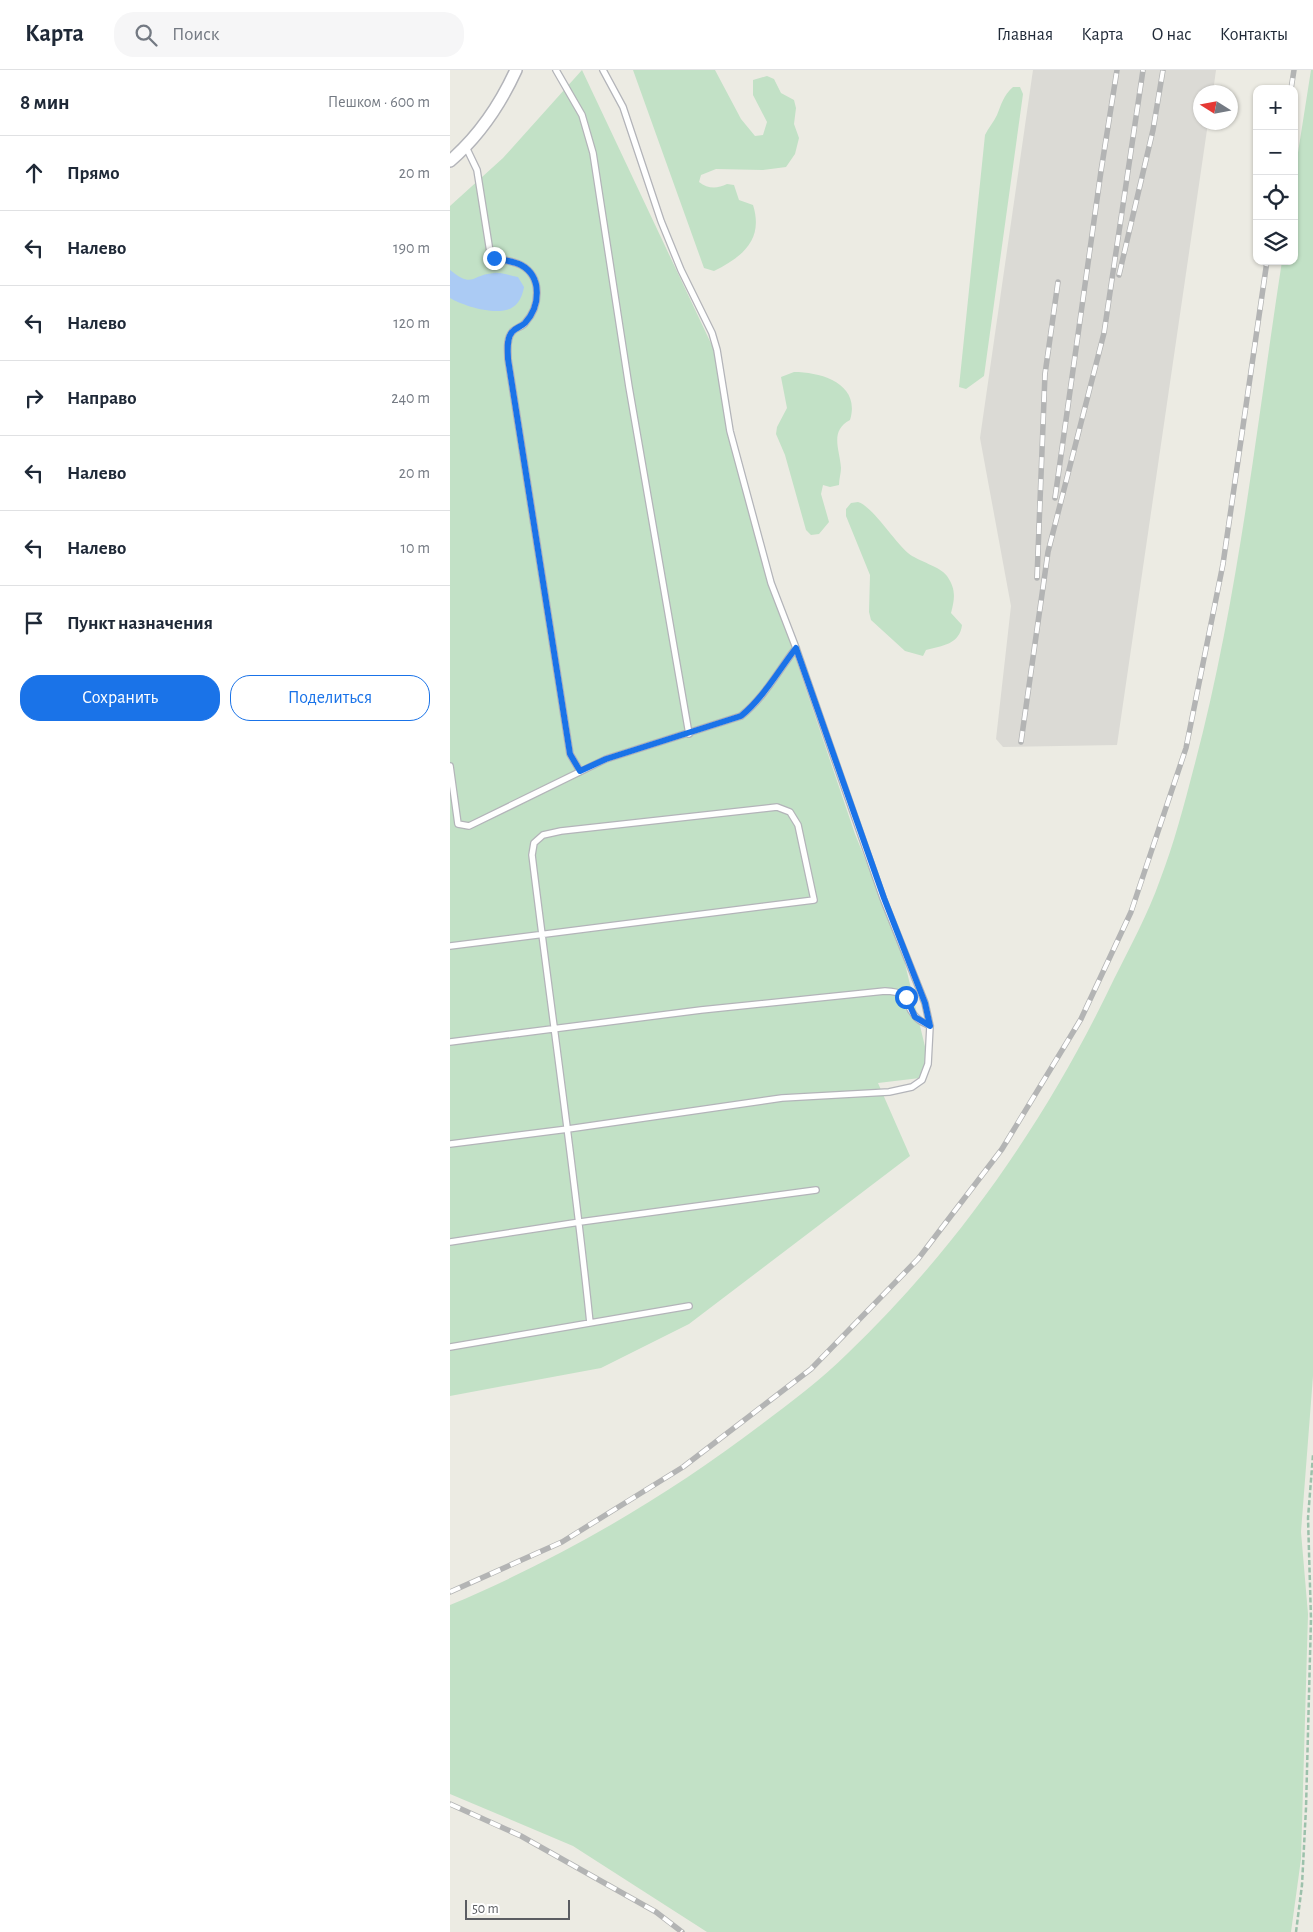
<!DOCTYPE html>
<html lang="ru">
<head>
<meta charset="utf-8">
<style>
  :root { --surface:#fff; --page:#f6f6f7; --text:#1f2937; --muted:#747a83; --line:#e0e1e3; --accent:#1a73e8 }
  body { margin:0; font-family:"Alegreya Sans",sans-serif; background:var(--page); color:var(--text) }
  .controls { position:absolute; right:15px; top:15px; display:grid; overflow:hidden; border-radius:10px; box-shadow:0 1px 4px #0004 }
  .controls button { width:45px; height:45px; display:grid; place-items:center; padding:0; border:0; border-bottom:1px solid var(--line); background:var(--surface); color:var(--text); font:25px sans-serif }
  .compass { position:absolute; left:743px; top:15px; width:45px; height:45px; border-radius:50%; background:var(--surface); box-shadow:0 1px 4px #0004; rotate:281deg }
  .scale { position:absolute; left:15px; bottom:12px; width:105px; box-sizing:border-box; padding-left:5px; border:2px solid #5b5d62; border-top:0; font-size:14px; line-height:18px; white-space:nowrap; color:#5b5d62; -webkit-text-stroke:4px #fff; paint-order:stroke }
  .stop { position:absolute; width:15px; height:15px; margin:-11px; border:4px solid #1a73e8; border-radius:50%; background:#fff }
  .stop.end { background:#1a73e8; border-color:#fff; box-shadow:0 1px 5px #0008 }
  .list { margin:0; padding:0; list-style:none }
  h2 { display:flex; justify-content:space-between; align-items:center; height:65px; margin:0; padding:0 20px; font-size:21px }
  h2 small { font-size:16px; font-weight:400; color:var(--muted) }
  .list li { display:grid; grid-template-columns:32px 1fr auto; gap:15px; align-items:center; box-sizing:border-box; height:75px; padding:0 20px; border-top:1px solid var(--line) }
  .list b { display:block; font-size:19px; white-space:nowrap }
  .list em { font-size:16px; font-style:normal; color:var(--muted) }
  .actions { display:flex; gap:10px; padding:15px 20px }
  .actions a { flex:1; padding:11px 0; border:1px solid var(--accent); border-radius:20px; text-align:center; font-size:18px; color:var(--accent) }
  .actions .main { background:var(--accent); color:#fff }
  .icon { flex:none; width:28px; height:28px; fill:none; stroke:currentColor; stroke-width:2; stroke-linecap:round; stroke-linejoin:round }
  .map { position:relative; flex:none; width:863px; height:1862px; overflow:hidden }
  header { display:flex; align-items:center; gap:30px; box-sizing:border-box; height:70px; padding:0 25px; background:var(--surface); border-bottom:1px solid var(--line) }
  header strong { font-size:24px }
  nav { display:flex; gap:28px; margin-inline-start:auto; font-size:18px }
  .search { width:350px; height:45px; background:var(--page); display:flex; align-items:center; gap:12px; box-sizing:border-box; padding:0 18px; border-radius:20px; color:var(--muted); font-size:19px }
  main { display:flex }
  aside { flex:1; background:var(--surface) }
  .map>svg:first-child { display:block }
  .industrial { fill:#dbdad5 }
  .green { fill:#c2e1c6 }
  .water { fill:#abcbf4 }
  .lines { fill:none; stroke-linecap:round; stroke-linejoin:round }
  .service-casing { stroke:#b3b4b9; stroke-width:8 }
  .minor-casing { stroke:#b3b4b9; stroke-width:14 }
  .path { stroke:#9cc1ab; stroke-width:2.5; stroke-dasharray:5 2.5; stroke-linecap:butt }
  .service { stroke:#fff; stroke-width:5.5 }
  .minor { stroke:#fff; stroke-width:11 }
  .rail-casing { stroke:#b3b4b4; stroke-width:5.5 }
  .rail { stroke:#fff; stroke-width:4; stroke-dasharray:11; stroke-linecap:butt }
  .route { stroke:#1a73e8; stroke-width:6 }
</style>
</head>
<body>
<header>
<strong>Карта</strong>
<div class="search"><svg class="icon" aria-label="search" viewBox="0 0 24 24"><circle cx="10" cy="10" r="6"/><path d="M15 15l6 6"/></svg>Поиск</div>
<nav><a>Главная</a><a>Карта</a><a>О нас</a><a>Контакты</a></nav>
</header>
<main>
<aside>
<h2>8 мин<small>Пешком · 600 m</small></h2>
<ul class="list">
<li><svg class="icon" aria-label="ahead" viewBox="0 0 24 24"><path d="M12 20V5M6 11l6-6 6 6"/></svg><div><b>Прямо</b></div><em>20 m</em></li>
<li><svg class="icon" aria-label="left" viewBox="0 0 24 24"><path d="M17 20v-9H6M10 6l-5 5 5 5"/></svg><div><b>Налево</b></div><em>190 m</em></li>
<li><svg class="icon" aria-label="left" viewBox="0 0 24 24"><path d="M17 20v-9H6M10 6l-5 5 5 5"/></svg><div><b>Налево</b></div><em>120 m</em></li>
<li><svg class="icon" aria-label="right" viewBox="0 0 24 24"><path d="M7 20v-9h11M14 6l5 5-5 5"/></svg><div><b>Направо</b></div><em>240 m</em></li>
<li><svg class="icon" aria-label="left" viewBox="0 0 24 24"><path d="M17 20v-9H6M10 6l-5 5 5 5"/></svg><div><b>Налево</b></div><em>20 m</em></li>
<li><svg class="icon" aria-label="left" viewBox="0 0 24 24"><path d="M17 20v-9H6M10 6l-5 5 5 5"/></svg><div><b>Налево</b></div><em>10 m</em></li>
<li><svg class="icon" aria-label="arrive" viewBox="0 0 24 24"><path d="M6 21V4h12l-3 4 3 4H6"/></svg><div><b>Пункт назначения</b></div></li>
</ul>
<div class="actions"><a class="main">Сохранить</a><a>Поделиться</a></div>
</aside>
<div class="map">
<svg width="863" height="1862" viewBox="0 0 863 1862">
  <rect width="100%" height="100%" fill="#ecebe3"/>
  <path class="industrial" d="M583 0H766L763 22H751V52L758 53 667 675 553 677 546 669 561 536 530 368Z"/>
  <path class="green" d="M132 0 266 284 277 362 342 578 405 764 451 877 478 989 470 1008 428 1013 460 1086 239 1254 151 1298 0 1326V136L53 88Z
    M183 0H265L291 49 305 66 313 65 317 52 303 25V10L317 6 324 9 331 23 344 30 346 38 344 54 349 68 345 84 336 97 313 100 266 99 251 105 249 112C258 119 267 119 277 114L284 115 289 130 303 135C314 170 292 187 264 201L254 198Z
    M861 0H863V1306L851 1462 858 1544 851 1789 841 1862H257L123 1776 0 1724V1535C112 1488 216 1427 312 1354 341 1332 371 1310 397 1284 508 1178 598 1048 664 909 680 877 698 844 710 810 724 774 734 735 744 697 788 532 806 360 832 191H844V108Z
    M563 17H570L573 24 534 306 516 319 509 317 535 65C538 58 544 52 547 45 552 33 553 26 563 17Z
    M344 302C372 302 411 314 400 350 379 361 390 380 391 398 391 403 389 409 389 415L380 417 373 415 371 424 379 452 369 464 361 465 356 460 335 385 326 364 327 357 337 338 331 307Z
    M408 432C422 436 444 471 458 483 469 492 490 496 497 506 506 519 505 528 501 543L512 555C510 574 492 576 476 580L473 586 455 581 421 550 419 542 420 505 396 446V439L401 433Z"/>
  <path class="water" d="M0 200C24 219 20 205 44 203 51 202 60 206 68 207L74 217C73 223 70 233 63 237 49 247 13 236 0 228Z"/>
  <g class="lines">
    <defs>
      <path id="service" d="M106 0 132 45 143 83 179 317 239 664
        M16 77 27 100 40 182 44 188C52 190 63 191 71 195 93 207 90 237 75 253 72 257 65 258 62 262 56 269 58 281 58 289L120 684 130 701
        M0 696 8 754 19 756 156 689 291 646C314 628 328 601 346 578
        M0 876 364 830 348 755 340 742 327 737 111 761 93 765 84 773 82 785C101 941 124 1096 140 1253
        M0 972 251 940 435 921C463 922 452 933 466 947 469 951 475 953 480 956
        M0 1074 118 1059 332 1028 439 1022 462 1017 472 1010 478 994 480 956 475 933 433 828 346 578 321 513 280 361 267 280 262 263 231 200 211 151 173 37 153 0
        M0 1172 130 1152 366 1120
        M0 1277 239 1236"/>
      <path id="minor" d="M0 91C29 66 50 35 66 0"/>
    </defs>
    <use href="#service" class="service-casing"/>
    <use href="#minor" class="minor-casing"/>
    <path class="path" d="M846 1862 852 1815 856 1738 861 1549 858 1448 863 1385"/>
    <use href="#service" class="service"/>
    <use href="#minor" class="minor"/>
    <defs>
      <path id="rail" d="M841 19 844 0
        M669 205 703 60 713 0
        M605 428 651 101 667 0
        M587 508 595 304 608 212
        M571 672 598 482 654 263 693 0
        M0 1522 112 1472 233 1397 361 1299 468 1189 552 1079 631 949 681 842 736 678 773 494 817 191
        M0 1734 71 1766 206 1842 232 1862"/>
    </defs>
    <use href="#rail" class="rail-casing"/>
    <use href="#rail" class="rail"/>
  </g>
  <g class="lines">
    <path class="route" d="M44 188C52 190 63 191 71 195 93 207 90 237 75 253 71 257 65 258 62 262 56 269 58 281 58 289L120 684 130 701 156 689 291 646C314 627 328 601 346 578L434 828 475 933 480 956 465 947 456 927"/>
  </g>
</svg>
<div class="controls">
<button>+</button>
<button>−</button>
<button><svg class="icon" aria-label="locate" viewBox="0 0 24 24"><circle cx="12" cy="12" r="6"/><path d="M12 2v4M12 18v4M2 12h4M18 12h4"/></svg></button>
<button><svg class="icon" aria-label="layers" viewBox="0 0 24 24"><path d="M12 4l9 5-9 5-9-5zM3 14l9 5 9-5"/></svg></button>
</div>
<svg class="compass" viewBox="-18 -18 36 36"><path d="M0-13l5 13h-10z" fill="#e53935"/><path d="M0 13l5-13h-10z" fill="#747a83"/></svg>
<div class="scale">50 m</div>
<div class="stop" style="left:456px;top:927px"></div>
<div class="stop end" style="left:44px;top:188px"></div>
</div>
</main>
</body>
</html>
